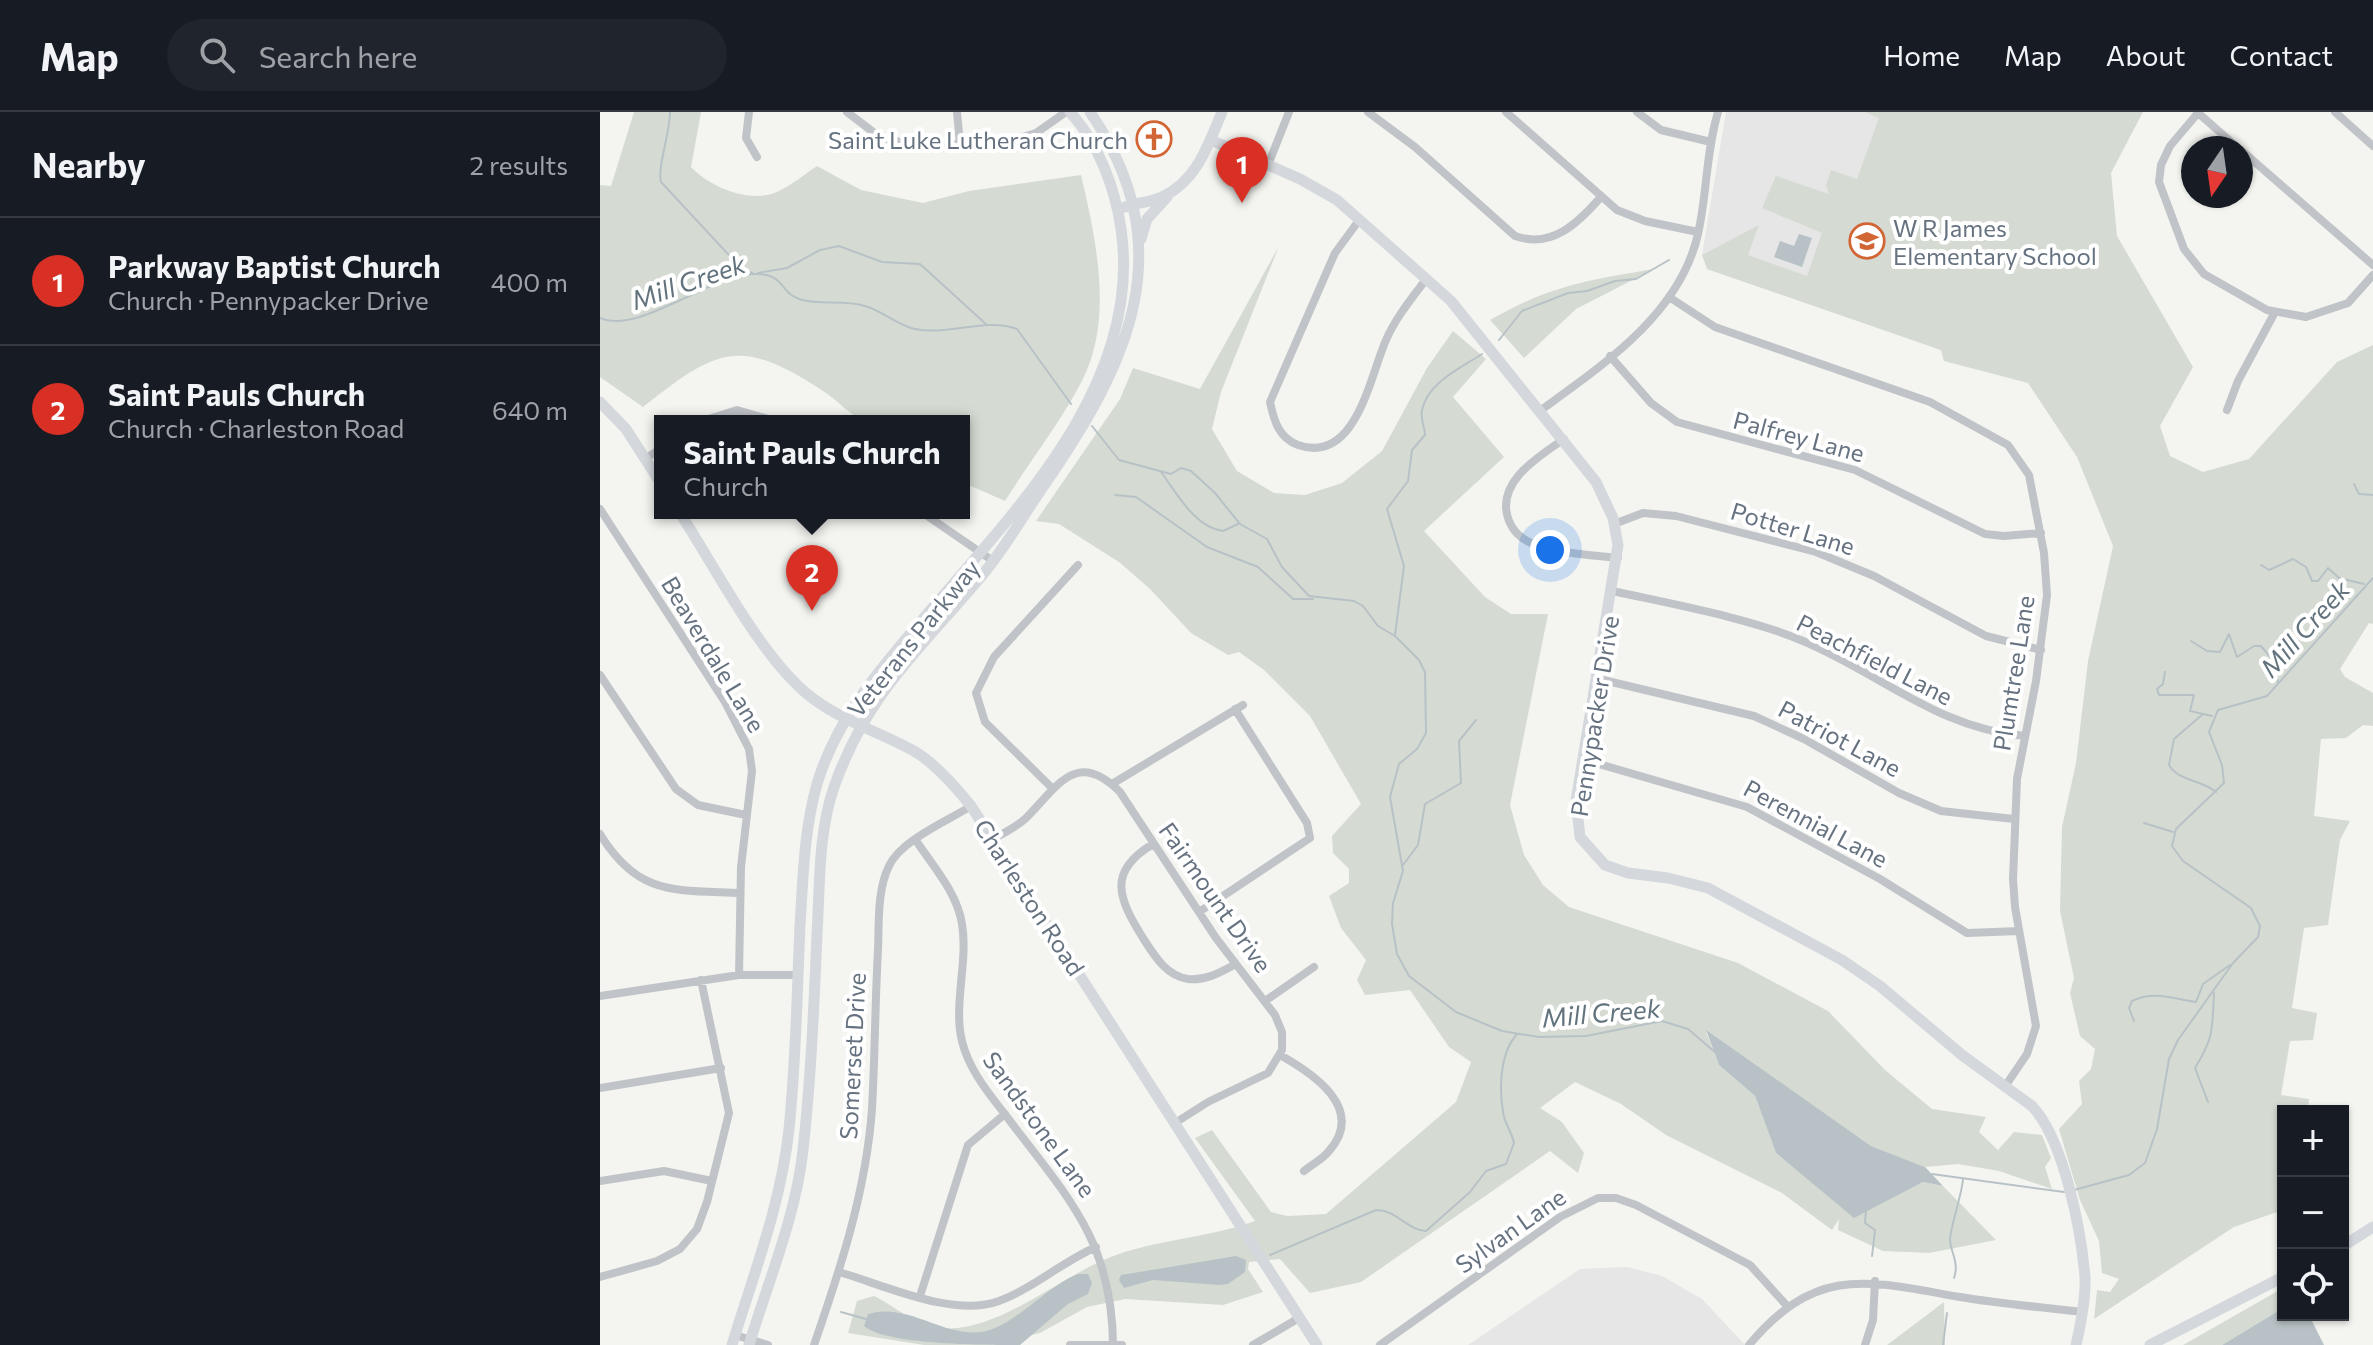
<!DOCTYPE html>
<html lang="en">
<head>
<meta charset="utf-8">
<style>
  :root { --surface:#171b24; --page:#20242c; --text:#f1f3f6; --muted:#9ea1a6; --line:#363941; --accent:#d93025 }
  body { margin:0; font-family:Commissioner,sans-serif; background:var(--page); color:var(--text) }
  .controls { position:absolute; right:24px; bottom:24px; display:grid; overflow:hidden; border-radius:0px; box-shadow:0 2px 6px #0004 }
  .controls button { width:72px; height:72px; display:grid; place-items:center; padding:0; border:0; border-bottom:2px solid var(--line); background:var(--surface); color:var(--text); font:40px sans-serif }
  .compass { position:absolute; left:1581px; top:24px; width:72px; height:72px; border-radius:50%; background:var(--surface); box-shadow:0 2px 6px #0004; rotate:193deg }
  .you { position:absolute; left:950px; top:438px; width:28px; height:28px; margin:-20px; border:6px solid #fff; border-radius:50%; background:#1a73e8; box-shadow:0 0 0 12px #1a73e833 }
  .badge { display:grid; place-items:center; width:52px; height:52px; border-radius:50%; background:var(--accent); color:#fff; font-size:26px; font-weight:700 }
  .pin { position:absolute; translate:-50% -66px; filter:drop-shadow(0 2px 4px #0008) }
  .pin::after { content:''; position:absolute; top:42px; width:28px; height:24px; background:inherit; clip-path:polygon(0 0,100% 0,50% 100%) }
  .popup { position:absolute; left:54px; top:303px; width:316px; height:104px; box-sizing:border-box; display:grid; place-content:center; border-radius:0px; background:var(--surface); filter:drop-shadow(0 2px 6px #0005); font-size:26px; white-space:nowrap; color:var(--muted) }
  .popup b { font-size:30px; color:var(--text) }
  .popup::after { content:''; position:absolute; left:50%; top:100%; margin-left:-16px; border:16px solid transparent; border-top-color:var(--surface) }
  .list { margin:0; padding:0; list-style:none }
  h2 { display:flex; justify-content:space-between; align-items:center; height:104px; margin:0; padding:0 32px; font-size:34px }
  h2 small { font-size:26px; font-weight:400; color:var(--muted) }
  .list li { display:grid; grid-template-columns:52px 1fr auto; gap:24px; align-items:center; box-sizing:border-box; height:128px; padding:0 32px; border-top:2px solid var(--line) }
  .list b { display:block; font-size:30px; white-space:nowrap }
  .list p { margin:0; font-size:26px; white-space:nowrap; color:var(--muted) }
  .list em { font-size:26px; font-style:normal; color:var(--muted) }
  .icon { flex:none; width:44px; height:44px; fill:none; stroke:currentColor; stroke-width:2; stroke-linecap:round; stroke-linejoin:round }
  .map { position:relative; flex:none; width:1773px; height:1233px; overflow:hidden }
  header { display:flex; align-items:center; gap:48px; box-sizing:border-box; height:112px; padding:0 40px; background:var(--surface); border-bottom:2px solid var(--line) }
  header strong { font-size:38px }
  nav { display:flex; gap:44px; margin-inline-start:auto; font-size:28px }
  .search { width:560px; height:72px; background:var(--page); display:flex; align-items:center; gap:20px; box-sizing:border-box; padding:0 28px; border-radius:44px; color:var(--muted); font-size:30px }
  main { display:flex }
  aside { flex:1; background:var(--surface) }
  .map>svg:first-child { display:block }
  .built { fill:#e5e6e5 }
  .green { fill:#d5dbd3 }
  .water { fill:#b8c2c6 }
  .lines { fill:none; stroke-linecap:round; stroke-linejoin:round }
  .stream { stroke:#b8c2c6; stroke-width:2 }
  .street { stroke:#c0c3c7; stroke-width:8 }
  .secondary { stroke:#d4d8dc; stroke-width:11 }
  .labels { text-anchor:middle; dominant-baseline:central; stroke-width:8; stroke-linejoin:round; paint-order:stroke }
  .poi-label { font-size:24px; fill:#667280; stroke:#fff; text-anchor:end }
  .street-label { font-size:24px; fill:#667280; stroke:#fff }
  .water-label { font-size:26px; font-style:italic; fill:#62737d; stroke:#fff }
</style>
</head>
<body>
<header>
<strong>Map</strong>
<div class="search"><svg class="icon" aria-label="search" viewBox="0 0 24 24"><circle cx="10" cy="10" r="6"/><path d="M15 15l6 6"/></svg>Search here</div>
<nav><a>Home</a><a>Map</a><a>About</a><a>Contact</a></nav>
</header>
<main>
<aside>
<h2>Nearby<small>2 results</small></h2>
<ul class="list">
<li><span class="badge">1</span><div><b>Parkway Baptist Church</b><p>Church · Pennypacker Drive</p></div><em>400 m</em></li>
<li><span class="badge">2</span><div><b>Saint Pauls Church</b><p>Church · Charleston Road</p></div><em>640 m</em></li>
</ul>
</aside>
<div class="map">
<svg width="1773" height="1233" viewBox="0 0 1773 1233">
  <rect width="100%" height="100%" fill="#f4f5f1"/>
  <path class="built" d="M1126 0H1452L1344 249 1341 238 1107 157 1102 143Z
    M1027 1155 1062 1164 1102 1187 1145 1233H868L980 1157Z"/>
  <path class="green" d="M34 0H101L91 55C110 75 151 93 179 79 193 72 205 62 217 54L261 78 323 91 369 79 481 63C496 127 514 207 482 269 460 311 430 349 405 389L364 371V309C336 309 293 315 266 309 253 306 238 289 226 281 141 225 120 234 43 295L0 265V73L11 74Z
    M1265 0H1543L1511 61 1517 124 1593 255 1560 314 1570 344 1603 360 1649 347 1737 250 1773 233V512L1769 511 1740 557 1745 565 1773 581V614L1763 613 1746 626 1721 627 1714 704 1750 709 1740 728 1728 813 1704 816 1692 896 1717 901 1713 928 1690 929 1681 983 1709 987 1708 999H1683V1098L1634 1115 1494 1207 1497 1178 1510 1180 1519 1167 1502 1161 1499 1129 1480 1088 1459 1017 1482 992 1479 969 1491 957 1495 937 1480 924 1470 881 1474 866 1460 799 1462 715 1476 651 1488 549 1513 434 1477 345 1428 271 1344 249 1341 238 1107 157 1102 143 1159 113 1148 143 1207 164 1222 121 1162 96 1176 64 1229 82 1226 73 1231 58 1257 67 1279 6Z
    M679 134 621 280 612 317 637 359 674 381 705 383 742 371 782 339 827 256 853 219 886 247 853 285 904 345 824 419 885 485 911 502H948L910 693 924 743 943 773 969 795 1138 851 1228 899 1285 958 1332 997 1386 1005 1379 1020 1398 1038 1414 1020 1442 1023 1451 1046 1445 1055 1452 1077 1399 1059 1358 1052 1325 1055 1271 1034 1106 920 1119 953 1155 984 1176 1041 1254 1105 1323 1070 1343 1074 1396 1128 1329 1141 1283 1139 1238 1118 1239 1107 1232 1118 1182 1081 1066 1023 1021 992 975 970 940 996 962 1010 984 1041 978 1061 950 1039 761 1170 710 1181 680 1147 649 1150 648 1157 663 1180 623 1193 525 1187 487 1195 440 1221 390 1233H324L248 1221 257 1189 274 1184C292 1193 314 1211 334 1215 394 1227 463 1160 519 1142 563 1127 611 1125 655 1109L595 1026 612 1018 671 1100 687 1104 726 1102 856 990 871 950 849 935 810 878 765 883 757 868 766 848 741 816 729 784 749 771V757L733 741 732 724 761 692 710 604 664 558 639 540 628 543 591 521 550 477 519 450 459 412 436 409 520 287 533 256 600 277Z
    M1054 157 976 197 924 246 890 208C949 174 988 168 1054 157Z
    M1683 1176V1196L1622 1233H1583Z
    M1344 1190 1345 1233H1287Z"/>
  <path class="water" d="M1199 122 1212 126 1202 155 1174 145 1180 129 1194 134Z
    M1106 918 1271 1034 1325 1055 1343 1074 1323 1070 1254 1106 1176 1041 1155 984 1119 953Z
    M636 1144 646 1148 645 1160 628 1172 619 1173 553 1168 524 1176 519 1168 521 1163Z
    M478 1162H488L492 1171 488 1182 468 1192 420 1233C385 1233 286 1233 264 1214L268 1202C308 1190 342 1225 382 1220 414 1215 446 1174 478 1162Z
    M1683 1196V1203H1709L1724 1233H1622Z"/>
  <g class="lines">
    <path class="stream" d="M70 0C70 21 57 56 61 70L141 156 152 161
      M158 161 187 156 220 138 239 134 282 150 320 152 387 213
      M0 206C39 223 109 163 154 162 185 161 179 180 199 187 219 194 244 187 265 194 283 199 297 213 315 217 348 224 386 205 417 217L471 292
      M899 228 922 199 968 181 987 179 1015 169 1036 167 1069 148
      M492 314 519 348 571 362 581 356 591 359 615 381 640 412 667 427 682 455 709 484 754 489 763 494 778 514 795 524 819 548 825 560 826 621 817 637 799 652 790 685 803 759 793 791 792 812 797 842 809 864 856 900 902 919 939 925 986 924 1062 909 1088 917 1115 940
      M561 360C576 380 595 416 623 419L638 412
      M1754 372 1759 382 1773 383
      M515 383 536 385 607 435 658 455 693 487H713
      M1661 453 1669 458 1693 447 1706 455 1712 469H1718L1728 456 1739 466 1764 472
      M795 523 804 454 787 397 808 369 812 338 825 323C825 315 820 307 822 298 828 270 861 256 882 242
      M1591 529 1607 539 1620 540 1629 522 1637 545 1654 534H1661L1671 546 1678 570
      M1565 560 1563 572 1557 577 1559 583H1594L1590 599 1612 604
      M1603 602 1574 627 1569 653C1579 670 1601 667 1616 680
      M1544 711 1573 720
      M803 753 818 733 825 692 861 671 859 629 876 608
      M1534 909 1529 896 1532 889C1554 878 1574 887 1596 890L1603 872 1630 853
      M1608 990 1595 956C1614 925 1612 919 1614 881
      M1332 1062 1464 1080
      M1474 1078 1529 1063 1545 1051 1557 1017 1569 947 1578 928 1633 851 1658 825 1660 814 1651 796 1583 749 1572 734 1576 717 1624 671 1622 653 1609 620 1618 598 1667 584 1773 466
      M1266 1099 1265 1111 1275 1118 1272 1144
      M670 1143 776 1098C797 1098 807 1118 826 1119L870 1080 886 1059 906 1052 914 1031C912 1020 904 1011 903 1000 899 976 900 942 916 923
      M1354 1166C1359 1151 1352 1143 1350 1129 1349 1119 1362 1083 1363 1067
      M241 1200 266 1207
      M1343 1233 1347 1201"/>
    <path class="street" d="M149 0 146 26 157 45
      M247 0 281 26 315 33 409 29 436 21 466 0
      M357 0 360 32
      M768 0 815 35 915 124C952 137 978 111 1000 86
      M906 0 1017 98 1045 109 1098 120
      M1037 0 1061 18 1111 30
      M1597 0 1638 36
      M1735 0 1773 34
      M1598 1 1570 34 1561 53 1559 70 1584 137 1604 162 1667 198 1706 205 1748 191 1773 163
      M1641 38 1773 153
      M668 53 689 0
      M760 107 735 141 670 290C674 309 679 326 698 333 756 353 770 264 786 228 796 205 812 186 827 166
      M1069 185 1115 215 1330 290 1408 333 1429 363 1444 441 1447 483 1436 569 1417 667 1413 767 1415 795 1436 914 1427 942 1406 973
      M1010 244 1051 291 1077 310 1255 358 1385 422 1404 424 1441 421
      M941 298C1003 253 1080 202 1098 122 1107 82 1106 40 1118 0
      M1627 298 1638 269 1675 200
      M102 309 137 298 175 309
      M964 327C938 345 894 371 909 409 914 421 924 429 936 433 962 442 991 443 1018 446
      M45 347 60 337
      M0 397 125 590 149 637 152 659 141 755 139 863
      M323 401 393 449
      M1014 412 1043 401 1076 404 1216 440 1274 464 1386 524 1441 538
      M1013 479C1071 492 1150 506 1203 529 1280 561 1338 617 1425 624
      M0 563 76 677 98 693 146 703
      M999 567 1154 604 1204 627 1299 681 1341 699 1414 707
      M985 648 1147 695 1280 767 1367 821 1419 819
      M512 672 643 593
      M451 675 385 610 376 581 394 545 478 453
      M0 722C38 784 74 778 140 781
      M315 727C332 753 357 780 362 812 369 853 350 900 365 939 373 962 389 982 404 1001 463 1080 512 1125 513 1232
      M393 727C404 721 416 715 425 707 456 677 475 635 520 680L616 826 675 903 682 920V938L668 961 608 990 575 1011
      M553 732C506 760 519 787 543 826 554 843 566 864 588 867 606 869 621 860 636 852
      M599 800 710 726 707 711 635 597
      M0 884 139 863H198
      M665 889 714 855
      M680 943C714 962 766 997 729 1039 722 1048 712 1052 704 1059
      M0 976 121 956
      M0 1069 64 1059 112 1069
      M239 1160C284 1173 353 1206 399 1189 432 1177 462 1150 496 1135
      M0 1165 57 1149 80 1137 97 1117 107 1090 129 1001 101 868
      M320 1184 368 1033 405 1002
      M135 1223 168 1233
      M214 1233C241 1155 266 1079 272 997 275 944 275 891 278 838 279 812 277 778 289 754 301 728 348 709 371 694
      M470 1233H522
      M653 1233 699 1206
      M780 1233 960 1105 998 1086H1016L1036 1093 1150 1153 1188 1195
      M1149 1233C1217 1152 1268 1169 1360 1185 1401 1192 1442 1195 1482 1200
      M1265 1233 1273 1208 1275 1169"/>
    <path class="secondary" d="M611 28 700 67 737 88 851 189 996 370 1013 406 1018 433 976 689 980 725 1005 753 1028 761 1068 766 1108 776 1242 848 1280 874 1362 943 1432 994C1464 1028 1481 1118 1485 1165 1486 1187 1481 1211 1476 1233
      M525 95C537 91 550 90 562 85 597 69 608 33 622 0
      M541 127 547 107 567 85
      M0 290 26 317 60 370
      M80 401C115 455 158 540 206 581 238 608 278 619 314 639 336 652 355 674 371 694L717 1233
      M1743 1134 1773 1115
      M132 1233C154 1161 181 1092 189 1017 196 950 197 881 200 814 203 766 204 718 217 672 236 608 279 558 322 508 414 400 544 272 521 117 515 75 498 31 470 0
      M149 1233C168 1170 196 1104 203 1038 211 966 214 894 217 822 220 774 218 721 234 675 268 579 322 536 384 461 407 433 424 402 445 372 529 250 583 137 490 0
      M1550 1233 1683 1165"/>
  </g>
  <defs>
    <symbol id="church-ring" viewBox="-11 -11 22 22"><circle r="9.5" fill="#fff" stroke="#d26534" stroke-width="1.5"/><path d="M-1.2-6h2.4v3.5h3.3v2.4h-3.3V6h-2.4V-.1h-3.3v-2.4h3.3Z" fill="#d26534"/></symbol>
    <symbol id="school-ring" viewBox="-11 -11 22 22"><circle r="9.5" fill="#fff" stroke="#d26534" stroke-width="1.5"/><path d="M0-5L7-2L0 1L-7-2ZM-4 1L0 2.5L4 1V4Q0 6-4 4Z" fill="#d26534"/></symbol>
  </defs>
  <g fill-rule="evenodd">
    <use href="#church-ring" x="534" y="7" width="40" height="40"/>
    <use href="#school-ring" x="1247" y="109" width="40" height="40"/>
  </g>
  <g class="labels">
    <g class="poi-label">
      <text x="528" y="27">Saint Luke Lutheran Church</text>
      <text x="1293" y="115" text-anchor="start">W R James<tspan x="1293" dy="28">Elementary School</tspan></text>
    </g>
    <g class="street-label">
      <text transform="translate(1199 324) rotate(15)">Palfrey Lane</text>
      <text transform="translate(1193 416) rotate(17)">Potter Lane</text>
      <text transform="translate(313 526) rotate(-51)">Veterans Parkway</text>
      <text transform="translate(114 542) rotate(59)">Beaverdale Lane</text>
      <text transform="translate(1275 547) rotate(27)">Peachfield Lane</text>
      <text transform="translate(1413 561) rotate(-81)">Plumtree Lane</text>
      <text transform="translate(994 604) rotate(-81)">Pennypacker Drive</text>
      <text transform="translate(1240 626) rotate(28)">Patriot Lane</text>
      <text transform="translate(1216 711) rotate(28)">Perennial Lane</text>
      <text transform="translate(430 785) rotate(57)">Charleston Road</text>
      <text transform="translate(616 785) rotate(55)">Fairmount Drive</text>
      <text transform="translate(252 944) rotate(-87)">Somerset Drive</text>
      <text transform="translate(440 1012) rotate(54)">Sandstone Lane</text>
      <text transform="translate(910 1118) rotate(-35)">Sylvan Lane</text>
    </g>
    <g class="water-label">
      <text transform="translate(88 169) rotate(-19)">Mill Creek</text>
      <text transform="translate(1704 516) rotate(-48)">Mill Creek</text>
      <text transform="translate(1001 900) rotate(-5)">Mill Creek</text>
    </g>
  </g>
</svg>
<div class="controls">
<button>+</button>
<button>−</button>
<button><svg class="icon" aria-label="locate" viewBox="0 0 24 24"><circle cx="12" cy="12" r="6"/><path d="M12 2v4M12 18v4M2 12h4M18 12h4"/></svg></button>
</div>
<svg class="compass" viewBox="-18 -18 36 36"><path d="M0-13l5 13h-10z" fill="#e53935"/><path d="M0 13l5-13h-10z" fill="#9ea1a6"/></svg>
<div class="you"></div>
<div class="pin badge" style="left:642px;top:91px">1</div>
<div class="pin badge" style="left:212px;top:499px">2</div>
<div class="popup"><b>Saint Pauls Church</b>Church</div>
</div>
</main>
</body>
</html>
